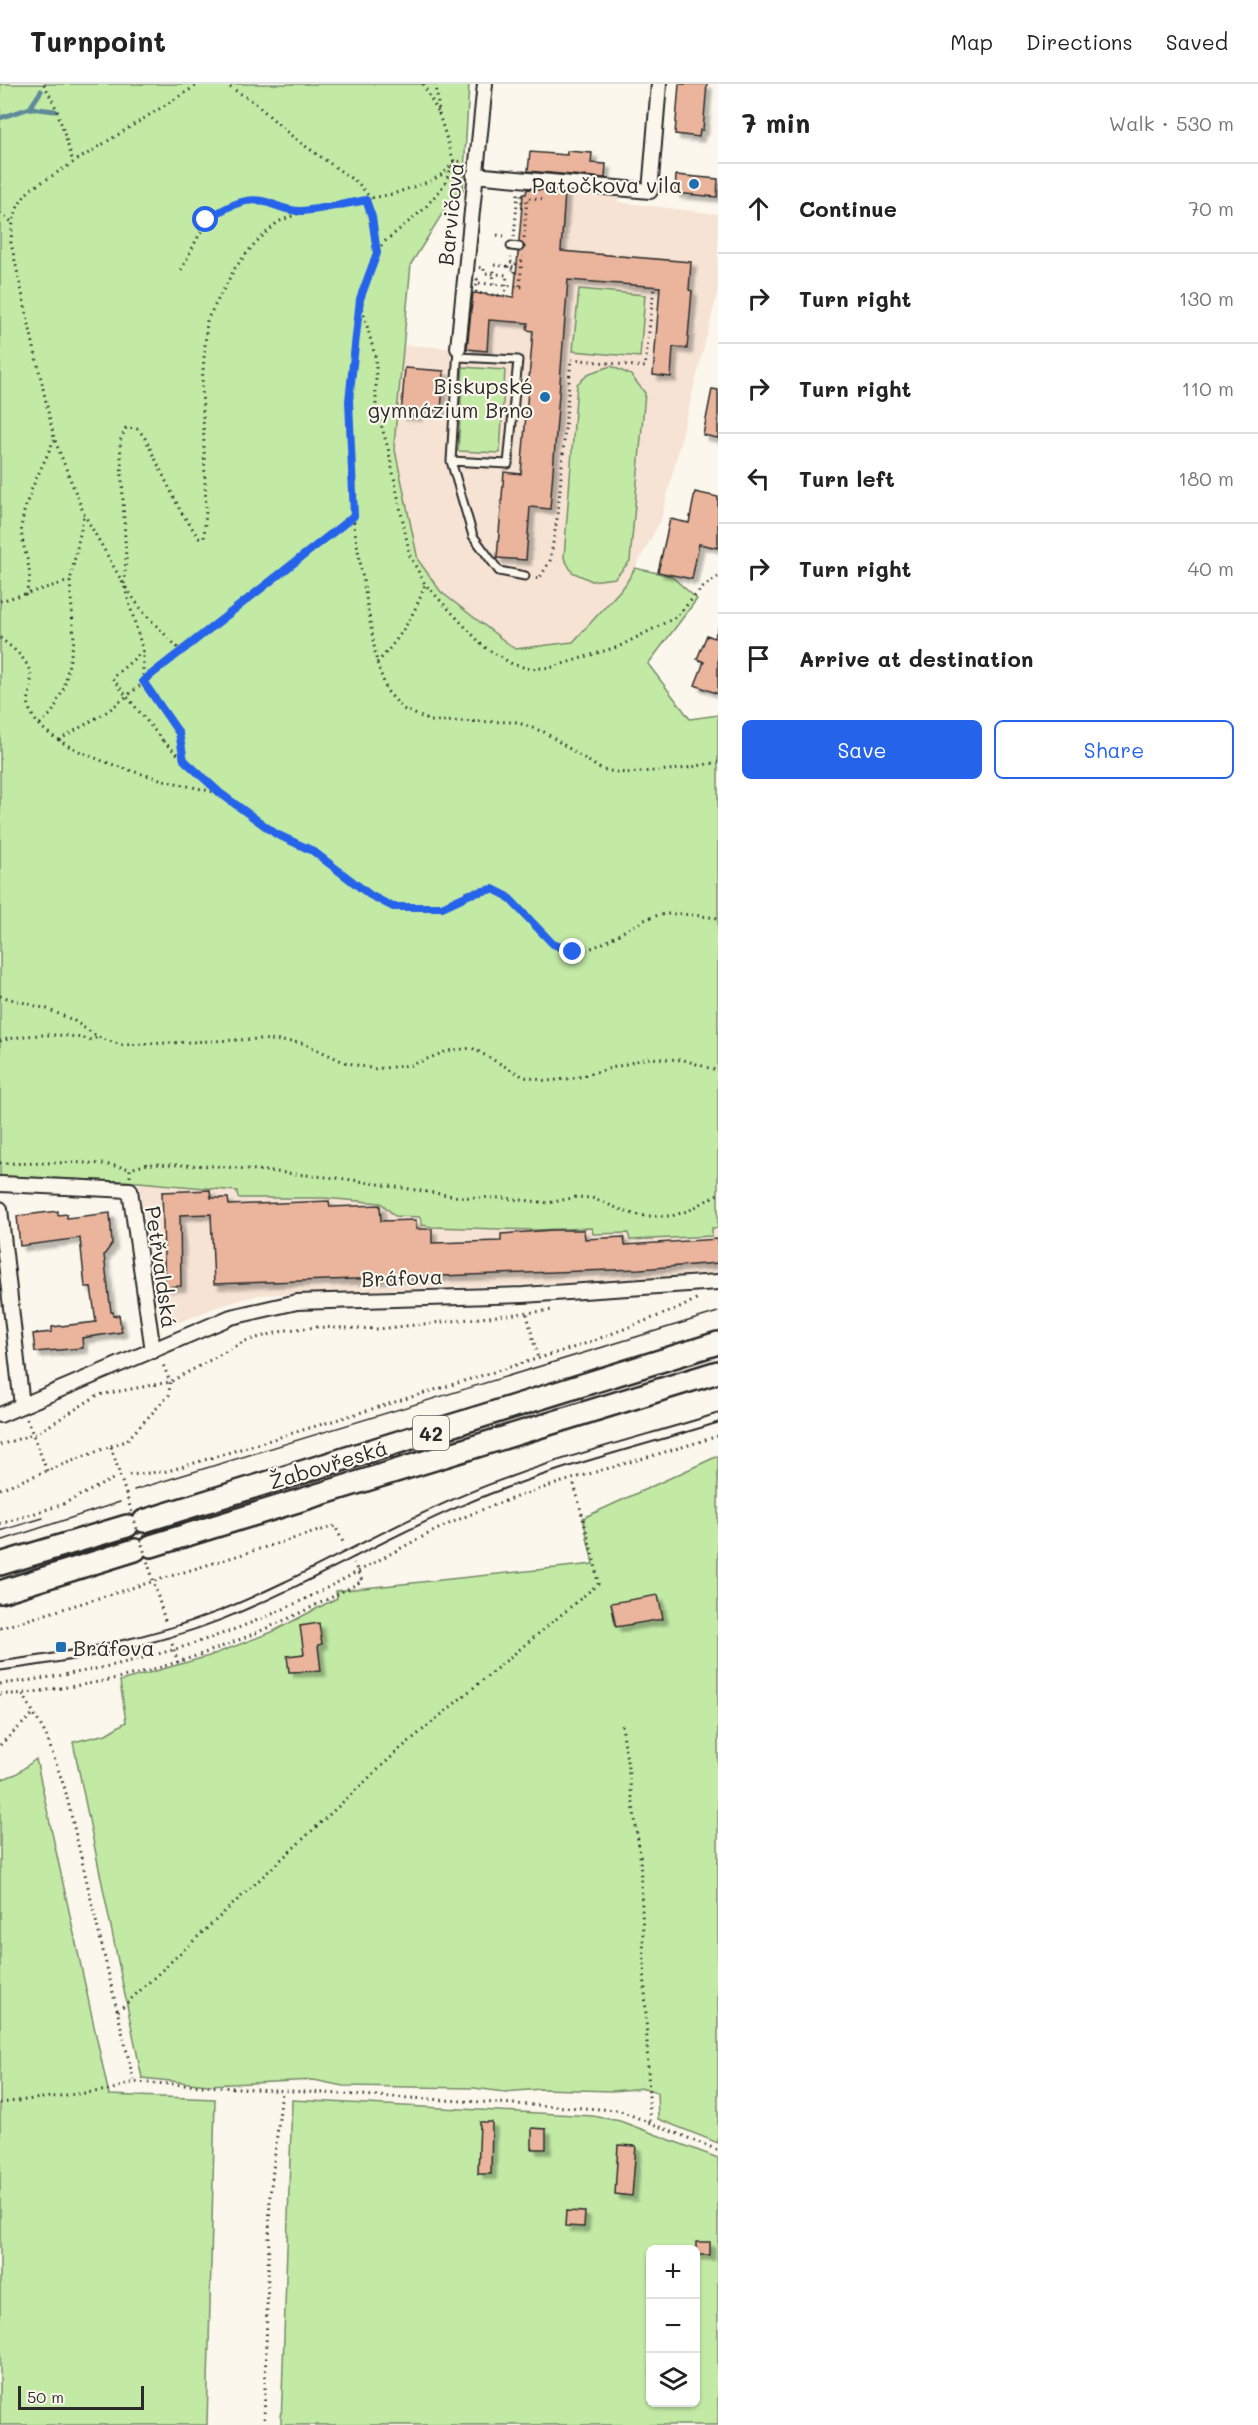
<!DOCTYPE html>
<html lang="en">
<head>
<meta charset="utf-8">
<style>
  :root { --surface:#fff; --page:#f6f6f6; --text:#222; --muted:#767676; --line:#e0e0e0; --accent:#2563eb }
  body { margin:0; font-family:Mali,sans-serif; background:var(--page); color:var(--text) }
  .controls { position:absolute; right:18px; bottom:18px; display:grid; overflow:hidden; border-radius:9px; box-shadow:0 2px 4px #0004 }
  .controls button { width:54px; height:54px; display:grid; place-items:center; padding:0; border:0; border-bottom:2px solid var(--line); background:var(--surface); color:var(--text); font:30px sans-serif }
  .scale { position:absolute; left:18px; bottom:15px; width:126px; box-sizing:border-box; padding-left:6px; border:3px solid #2b2b2b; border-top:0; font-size:16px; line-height:21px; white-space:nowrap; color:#2b2b2b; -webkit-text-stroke:4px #fbf7ec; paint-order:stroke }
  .stop { position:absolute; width:18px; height:18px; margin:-14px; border:4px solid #2563eb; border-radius:50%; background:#fff }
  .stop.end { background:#2563eb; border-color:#fff; box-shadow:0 2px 6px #0008 }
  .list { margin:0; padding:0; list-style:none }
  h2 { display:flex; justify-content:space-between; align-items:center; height:78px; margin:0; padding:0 24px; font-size:26px }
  h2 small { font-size:20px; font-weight:400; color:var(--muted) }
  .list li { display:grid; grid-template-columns:39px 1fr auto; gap:18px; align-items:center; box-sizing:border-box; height:90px; padding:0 24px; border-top:2px solid var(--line) }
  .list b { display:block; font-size:22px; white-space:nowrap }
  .list em { font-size:20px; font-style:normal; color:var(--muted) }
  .actions { display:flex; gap:12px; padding:18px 24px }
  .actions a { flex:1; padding:14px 0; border:2px solid var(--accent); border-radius:9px; text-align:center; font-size:21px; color:var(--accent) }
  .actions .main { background:var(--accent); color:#fff }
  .icon { flex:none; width:33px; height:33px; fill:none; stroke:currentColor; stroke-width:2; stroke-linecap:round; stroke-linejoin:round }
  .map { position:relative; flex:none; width:718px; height:2341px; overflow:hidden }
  header { display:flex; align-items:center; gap:36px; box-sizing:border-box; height:84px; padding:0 30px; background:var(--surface); border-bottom:2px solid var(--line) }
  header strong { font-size:28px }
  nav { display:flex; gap:33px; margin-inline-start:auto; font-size:21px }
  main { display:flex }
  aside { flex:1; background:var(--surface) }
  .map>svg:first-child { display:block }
  .built { fill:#f6e3d4 }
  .green { fill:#c2eaa5; stroke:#768a68; stroke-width:1.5; fill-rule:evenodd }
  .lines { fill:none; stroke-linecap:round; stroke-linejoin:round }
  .stream { stroke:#5f8a99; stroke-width:5 }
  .building { fill:#eab59c; stroke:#2b2b2b; stroke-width:1.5; filter:url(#shadow) }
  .service-casing { stroke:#2b2b2b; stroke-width:11 }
  .minor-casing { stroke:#2b2b2b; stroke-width:18 }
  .trunk-casing { stroke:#2b2b2b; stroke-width:26 }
  .path { stroke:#2b2b2b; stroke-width:3; stroke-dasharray:1.5 4.5; stroke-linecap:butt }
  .service { stroke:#fbf7ec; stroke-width:7 }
  .minor { stroke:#fbf7ec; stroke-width:14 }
  .trunk { stroke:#fbf7ec; stroke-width:21 }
  .tram { stroke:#2b2b2b; stroke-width:1.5 }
  .path-bridge { stroke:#2b2b2b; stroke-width:3; stroke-dasharray:1.5 4.5; stroke-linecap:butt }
  .route { stroke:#2563eb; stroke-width:8 }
  .poi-dot { fill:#1f6fb2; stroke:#fbf7ec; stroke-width:2 }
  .labels { text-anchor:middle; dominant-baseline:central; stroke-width:4.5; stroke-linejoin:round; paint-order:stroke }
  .shield { fill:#fbf7ec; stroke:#696865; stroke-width:1.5 }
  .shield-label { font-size:20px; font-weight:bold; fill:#2b2b2b }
  .poi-label { font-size:21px; fill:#2b2b2b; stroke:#fbf7ec; text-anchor:end }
  .street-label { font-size:21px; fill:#2b2b2b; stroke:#fbf7ec }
</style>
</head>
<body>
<header>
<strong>Turnpoint</strong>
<nav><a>Map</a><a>Directions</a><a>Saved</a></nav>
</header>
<main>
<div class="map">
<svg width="718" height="2341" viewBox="0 0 718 2341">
  <defs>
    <filter id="shadow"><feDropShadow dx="5" dy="5" stdDeviation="1.5" flood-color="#0004"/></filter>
  </defs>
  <rect width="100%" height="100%" fill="#fbf7ec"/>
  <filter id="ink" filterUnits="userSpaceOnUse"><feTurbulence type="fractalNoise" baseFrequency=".0167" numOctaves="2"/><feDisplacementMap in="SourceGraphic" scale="12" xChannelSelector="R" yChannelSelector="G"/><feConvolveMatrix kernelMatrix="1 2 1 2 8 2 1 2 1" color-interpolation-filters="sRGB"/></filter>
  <g filter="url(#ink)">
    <path class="built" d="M554 106 618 111V118L718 130V207L661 436 635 484 625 501 573 558 515 565 441 508 418 476 394 361 402 261 466 265 471 209 514 213 523 110 553 112Z
      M139 1098 238 1107V1113L324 1114 382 1119 395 1132 534 1146 593 1144V1150L629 1149 630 1156 712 1152V1144H718V1193L258 1211 217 1223 172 1241 159 1235 145 1125H142Z"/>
    <path class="green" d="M0 0H469L463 106 455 109 411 180 394 361 418 476 441 508 515 565 573 558 625 501 635 484 671 492 697 515 648 580 690 635 718 631V1144H712V1152L630 1156 628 1149 593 1150 592 1144 534 1146 432 1143 422 1141 420 1133 395 1132 381 1119 324 1114H238L237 1107 139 1098 0 1092Z
      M579 205 645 211 640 273 573 267Z
      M611 282 631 291 645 309 630 477 615 494 592 497 572 488 564 474 577 300 590 289Z
      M463 283 505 286 500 369 458 367Z
      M718 1372V2059L658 2035 657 2008 644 2004 613 2007 541 2005 504 2008 474 2004 343 2002 314 1996 208 2001 142 1994 73 1658 106 1650 126 1638 120 1597 209 1572 272 1548 337 1514 336 1507 593 1480 583 1434Z
      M36 1675 109 2011 215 2015 207 2341H0V1696L16 1690Z
      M292 2016 593 2032 620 2037 718 2074V2341H281ZM650 2166H696V2318H650Z"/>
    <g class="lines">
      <path class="stream" d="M30 24 55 27
        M0 34 30 24 41 7"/>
    </g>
    <path class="building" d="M679 0H707L703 46H700L699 53 675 50Z
      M567 67 592 69 591 79 606 80 605 94 528 87 530 68 567 71Z
      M676 91 718 95 717 113 675 109Z
      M527 105 565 108 561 167 691 178 689 206 692 207 687 265 673 263 671 293 653 291 660 203 568 196 550 425 530 423 526 476 497 474 504 388 521 390 533 247 527 246 528 239 489 236 487 267 467 265 473 209 514 213 518 169 525 163 519 157 523 110H526Z
      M405 284 444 287 441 326H418L417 332 401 331Z
      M712 305 718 306V354L703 351Z
      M695 408 718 413V464L699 460 692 495 658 488 670 435 689 439Z
      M718 544V610L695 601 704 578 697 575 707 551 714 554Z
      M210 1106 211 1114H228L229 1121 329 1117 330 1123 380 1121 381 1137 416 1136V1145H432V1159L501 1157V1150L552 1146H584L585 1155 624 1153 625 1161 718 1155V1179L640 1185 214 1200 211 1130 180 1131 181 1202 165 1203 162 1108Z
      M58 1127V1131L67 1130V1134L110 1129 112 1160 104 1171 111 1228H113V1232L119 1231 122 1248 82 1254 83 1264 35 1268 33 1250 52 1248V1243L96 1238 91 1203H85L80 1154 20 1162 17 1132Z
      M658 1511 663 1535 616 1543 611 1519Z
      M319 1539 322 1560 318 1561 321 1587 289 1588 287 1572 304 1570 300 1542Z
      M480 2038H492L491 2090H478Z
      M532 2044 546 2045V2065H532Z
      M618 2061 636 2062 632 2112 615 2110Z
      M566 2127 585 2128 584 2143 565 2142Z
      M696 2158H710V2171H696Z"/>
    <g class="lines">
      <defs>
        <path id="service" d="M511 162 519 163
          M458 264 451 377 473 452 499 487 525 492
          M451 377 508 380 518 276 458 273
          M0 1582C75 1572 150 1559 221 1531 304 1498 380 1451 463 1416 545 1381 633 1360 718 1334"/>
        <path id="minor" d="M474 91 650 107 659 0
          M458 264 485 0
          M0 1100 130 1106 153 1267
          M0 1125 22 1322
          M0 1331 231 1233 297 1218 523 1211 718 1198"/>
        <path id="trunk" d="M144 1437 718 1259
          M151 1462 718 1288
          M0 1480 127 1442
          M0 1508 135 1466"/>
      </defs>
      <use href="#service" class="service-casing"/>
      <use href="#minor" class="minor-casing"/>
      <use href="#trunk" class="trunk-casing"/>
      <path class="path" d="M44 0 57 26 73 78
        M225 0 254 18 294 54 359 100 371 115
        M423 0 438 28
        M436 0 439 30 454 78 444 101 424 125 383 159 373 175 360 215 349 317 354 442 377 579 387 607 403 625 431 637 516 638 544 648 602 686 626 689 681 685 718 678
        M521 111 522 119
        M366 116 377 167
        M0 129 12 138
        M497 151 504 152
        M514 153 518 109
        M524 154 527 114 542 115
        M494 181 516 183V179L511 178V173
        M508 182V185H515V192
        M473 183 484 184V189L507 191 505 212 476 209 477 195 472 194Z
        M181 186C198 156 202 131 237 120 244 118 253 115 260 116 275 118 287 126 302 127
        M479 199 525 203
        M493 200 494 185
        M520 202 522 172
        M361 219 376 276V324L388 364 410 472 425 500 483 562 512 580 530 585 553 583 620 562 676 533 704 502 718 493
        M536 494 539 495 550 477 558 429 571 275 645 283 654 203
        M25 511C38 486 18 463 22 438 26 411 43 382 54 356
        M0 517 70 497
        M0 554C13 564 29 576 31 593 32 606 25 617 31 629 52 673 174 699 219 709
        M182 568 144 529 124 501 126 475 120 357 126 344 137 345 144 352 181 428 199 454H204L206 427 202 299 207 236 235 184 255 159 278 138 306 126 393 110 433 96 444 89 454 78 463 77
        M377 579C399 555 415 531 425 500
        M40 640 52 629 64 604 74 556 70 497 84 431
        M59 656 108 627 354 432
        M163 657 220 709 276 750 313 767 370 811 393 823H442L470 810 493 805C520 819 532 846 554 860 591 883 623 839 659 831 678 828 699 832 718 834
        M184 676 179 649 143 597V567L124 501 84 430 54 354 11 159C12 136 15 121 31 105L199 0
        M0 912 47 925 73 936 98 953 121 961 260 955 303 959 344 978 374 985 412 981 447 967 472 964 524 993 548 997 575 994 648 974 684 976 718 987
        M0 957C29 949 63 949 91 956L98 953
        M0 1079C44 1081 87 1074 130 1085
        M130 1093V1085L148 1080 216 1082 346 1095 460 1113 504 1114 549 1119 576 1113 592 1114 629 1129 646 1132H672L690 1126 718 1110
        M527 1230 538 1275
        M27 1335 47 1387
        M0 1361 39 1348 98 1311 170 1298 245 1257 287 1246 317 1243 378 1245 553 1226
        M111 1362 126 1357 169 1311 170 1298 162 1278
        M129 1391 168 1387 579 1262 682 1223 698 1214
        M0 1405 111 1362 113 1369
        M0 1440 61 1421 113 1395
        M151 1489 166 1540
        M0 1544 335 1442 344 1460
        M172 1560 178 1579
        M0 1600C112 1587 216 1560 317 1509 371 1482 423 1449 479 1427 557 1396 639 1377 718 1352
        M0 1610C23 1611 45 1606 68 1603 174 1588 268 1548 362 1497L354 1479
        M23 1610 46 1651 65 1705 134 1998
        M622 1641 640 1771 650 2039
        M0 1661 34 1629
        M118 1927 400 1665 598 1500 595 1480 573 1396
        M0 2019 110 2006 134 1998 618 2026 718 2066
        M264 2341 270 2112 282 2008"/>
      <use href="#service" class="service"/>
      <use href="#minor" class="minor"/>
      <use href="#trunk" class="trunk"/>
      <path class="tram" d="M134 1406 718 1228
        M0 1447 43 1434
        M0 1457 120 1418"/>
      <path class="path-bridge" d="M143 567 112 594 163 657
        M113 1369 151 1489"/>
    </g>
  </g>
  <g class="lines" filter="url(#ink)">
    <path class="route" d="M206 136C222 126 242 113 262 117 276 120 287 128 302 127 323 125 345 120 366 116L372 133 377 169 360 215 349 317 354 432 143 597 179 649 184 676 220 709 276 750 313 767 370 811 393 823H442L470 810 493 805 507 812 553 860 573 868"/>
  </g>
  <g class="poi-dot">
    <circle cx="694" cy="100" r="6"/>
    <circle cx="545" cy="313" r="6"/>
    <rect x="55" y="1557" width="12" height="12" rx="3"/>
  </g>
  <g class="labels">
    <rect class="shield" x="413" y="1332" width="36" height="34" rx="4.5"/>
    <g class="shield-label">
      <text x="431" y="1349">42</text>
    </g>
    <g class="poi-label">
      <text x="682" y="100">Patočkova vila</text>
      <text x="533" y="301">Biskupské<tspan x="533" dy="24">gymnázium Brno</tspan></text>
      <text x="73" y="1563" text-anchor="start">Bráfova</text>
    </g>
    <g class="street-label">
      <text transform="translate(450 130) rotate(-84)">Barvičova</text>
      <text transform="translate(162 1183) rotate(82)">Petřvaldská</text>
      <text transform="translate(402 1193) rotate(-2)">Bráfova</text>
      <text transform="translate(328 1380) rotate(-17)">Žabovřeská</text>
    </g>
  </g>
</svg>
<div class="controls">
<button>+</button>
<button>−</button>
<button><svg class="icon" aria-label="layers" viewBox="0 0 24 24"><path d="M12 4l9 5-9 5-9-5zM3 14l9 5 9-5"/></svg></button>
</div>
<div class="scale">50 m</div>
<div class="stop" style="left:206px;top:136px"></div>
<div class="stop end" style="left:573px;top:868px"></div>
</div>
<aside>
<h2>7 min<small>Walk · 530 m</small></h2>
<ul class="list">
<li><svg class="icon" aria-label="ahead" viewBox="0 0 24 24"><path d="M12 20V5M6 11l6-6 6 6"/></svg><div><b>Continue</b></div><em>70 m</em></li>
<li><svg class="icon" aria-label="right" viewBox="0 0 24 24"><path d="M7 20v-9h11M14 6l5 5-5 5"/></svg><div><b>Turn right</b></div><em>130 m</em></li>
<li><svg class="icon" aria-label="right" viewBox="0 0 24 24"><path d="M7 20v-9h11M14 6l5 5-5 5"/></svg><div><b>Turn right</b></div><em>110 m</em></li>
<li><svg class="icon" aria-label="left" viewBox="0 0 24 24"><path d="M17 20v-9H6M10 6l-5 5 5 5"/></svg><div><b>Turn left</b></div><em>180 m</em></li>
<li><svg class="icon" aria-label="right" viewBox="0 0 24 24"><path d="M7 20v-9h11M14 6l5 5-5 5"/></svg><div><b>Turn right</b></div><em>40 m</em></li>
<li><svg class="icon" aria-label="arrive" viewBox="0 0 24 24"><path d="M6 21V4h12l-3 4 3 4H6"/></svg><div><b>Arrive at destination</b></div></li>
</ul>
<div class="actions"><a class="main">Save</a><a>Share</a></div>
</aside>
</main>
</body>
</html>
